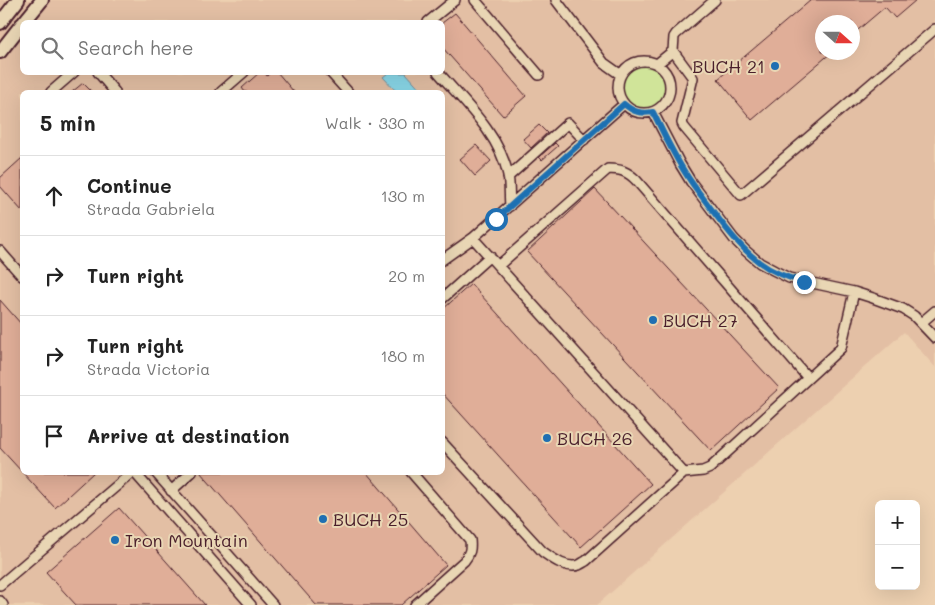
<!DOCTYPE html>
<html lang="en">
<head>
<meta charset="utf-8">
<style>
  :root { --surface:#fff; --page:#f6f6f6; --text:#222; --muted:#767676; --line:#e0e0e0 }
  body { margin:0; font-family:Mali,sans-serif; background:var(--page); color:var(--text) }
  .controls { position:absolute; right:15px; bottom:15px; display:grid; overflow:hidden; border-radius:8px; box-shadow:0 5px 20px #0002 }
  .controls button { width:45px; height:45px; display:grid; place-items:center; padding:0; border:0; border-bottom:1px solid var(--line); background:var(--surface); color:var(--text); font:25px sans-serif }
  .compass { position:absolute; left:815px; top:15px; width:45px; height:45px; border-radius:50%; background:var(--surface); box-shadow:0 5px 20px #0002; rotate:111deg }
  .stop { position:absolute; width:15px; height:15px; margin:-11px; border:4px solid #1f6fb2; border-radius:50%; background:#fff }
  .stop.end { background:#1f6fb2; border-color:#fff; box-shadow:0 1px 5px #0008 }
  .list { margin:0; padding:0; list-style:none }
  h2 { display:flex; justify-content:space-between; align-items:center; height:65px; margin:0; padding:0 20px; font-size:21px }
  h2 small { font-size:16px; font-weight:400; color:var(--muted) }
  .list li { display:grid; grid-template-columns:32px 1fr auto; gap:15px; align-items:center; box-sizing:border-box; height:80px; padding:0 20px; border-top:1px solid var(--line) }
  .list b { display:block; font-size:19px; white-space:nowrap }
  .list p { margin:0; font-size:16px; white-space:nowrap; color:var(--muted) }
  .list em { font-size:16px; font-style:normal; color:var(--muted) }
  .icon { flex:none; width:28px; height:28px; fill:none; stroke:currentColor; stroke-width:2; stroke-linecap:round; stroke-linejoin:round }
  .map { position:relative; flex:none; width:935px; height:605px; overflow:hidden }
  .search { position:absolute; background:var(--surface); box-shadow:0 5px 20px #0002; left:20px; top:20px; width:425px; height:55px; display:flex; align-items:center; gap:12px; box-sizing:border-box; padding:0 18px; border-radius:8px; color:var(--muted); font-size:19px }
  .panel { position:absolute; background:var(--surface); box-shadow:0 5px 20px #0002; left:20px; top:90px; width:425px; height:385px; border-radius:8px }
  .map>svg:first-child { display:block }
  .built { fill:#e3bfa4; fill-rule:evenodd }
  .green { fill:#d0e499; stroke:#8d8262 }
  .water { fill:#8ad8e9; stroke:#708e9d }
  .building { fill:#e0ae98; stroke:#4a1f2b }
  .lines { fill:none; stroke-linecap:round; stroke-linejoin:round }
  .minor-casing { stroke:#4a1f2b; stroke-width:12 }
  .highway-casing { stroke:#4a1f2b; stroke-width:16 }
  .minor { stroke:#e9d6b4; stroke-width:9 }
  .highway { stroke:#e9d6b4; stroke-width:12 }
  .route { stroke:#1f6fb2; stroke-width:6 }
  .poi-dot { fill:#1f6fb2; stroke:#e9d6b4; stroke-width:2 }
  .labels { text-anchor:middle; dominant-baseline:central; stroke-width:4; stroke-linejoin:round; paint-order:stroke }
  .poi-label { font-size:18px; fill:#4a1f2b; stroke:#e9d6b4; text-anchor:start }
</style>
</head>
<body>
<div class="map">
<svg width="935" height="605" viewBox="0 0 935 605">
  <rect width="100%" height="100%" fill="#edd0b0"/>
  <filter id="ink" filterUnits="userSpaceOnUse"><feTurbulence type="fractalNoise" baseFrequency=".02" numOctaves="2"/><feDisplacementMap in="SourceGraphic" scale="10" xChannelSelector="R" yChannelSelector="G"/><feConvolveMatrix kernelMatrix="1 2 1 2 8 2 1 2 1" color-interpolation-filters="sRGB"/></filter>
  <g filter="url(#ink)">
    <path class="built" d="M0 0H935V367L904 332 597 605H0ZM22 22H442V72H22ZM822 22H852V52H822ZM22 92H442V472H22Z"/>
    <path class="green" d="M618 87a26 26 0 1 1 52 0a26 26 0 1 1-52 0Z"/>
    <path class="water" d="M388 73H406L423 92H397L383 77Z"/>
    <path class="building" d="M811 0H916L895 18 885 7 852 35V22H822V52H832L752 120 718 79Z
      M455 13 526 96 503 116 442 47V23Z
      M260 72H264L267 76 271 72H277L294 92H245L242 88Z
      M83 83 92 92H72Z
      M539 125 547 133 531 148 523 139Z
      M555 143 558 146 542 160 539 157Z
      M476 145 491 161 475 176 460 159Z
      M22 158V211L0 186V178Z
      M595 189 779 388 711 451 527 252Z
      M471 284 651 484 581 547 442 393V310Z
      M0 300 22 325V472H94L55 508 0 448Z
      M200 472H366L446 565 401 605H316Z
      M119 508 205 605H76L46 572Z"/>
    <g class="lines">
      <defs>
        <path id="minor" d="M475 0 539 75
          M556 0 604 63 621 75
          M715 0 676 34 674 37 673 51 693 78 682 123 684 127 741 195 935 29
          M428 22 455 0
          M618 87a26 26 0 1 1 52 0a26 26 0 1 1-52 0Z
          M657 64 673 51
          M98 72 115 92
          M330 72 348 92
          M438 72C464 102 500 135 508 175 510 185 509 196 510 206
          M51 92 74 72
          M221 92 244 72
          M653 112 680 164 691 182 734 239 746 251 760 263 775 271 789 278 854 292 873 298 903 309 914 316 935 338
          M508 177 568 123 584 140
          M473 238 684 473
          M0 251 22 276
          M442 260 473 238 624 104
          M498 266 608 169C620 169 627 171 636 180L808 378
          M442 299 490 256
          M921 323 935 311
          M442 442 543 552C553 559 566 569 579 565 581 564 584 562 586 561L684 473 703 471 710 468 841 348 854 292
          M134 472 251 605
          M155 472 273 605
          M411 472 470 540C471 549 470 554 464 561L415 605
          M171 491 192 472
          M0 585 133 472
          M0 601 3 605"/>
        <path id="highway" d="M24 22 42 0
          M0 23 18 0
          M0 52 22 24"/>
      </defs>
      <use href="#minor" class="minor-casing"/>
      <use href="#highway" class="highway-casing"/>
      <use href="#minor" class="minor"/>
      <use href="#highway" class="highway"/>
    </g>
  </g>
  <g class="lines" filter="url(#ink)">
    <path class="route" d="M496 219 624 104C633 112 641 114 653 112 665 136 676 161 692 183 699 193 707 203 715 214 728 231 741 248 759 262 772 272 788 278 804 282"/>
  </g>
  <g class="poi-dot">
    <circle cx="775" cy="66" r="5"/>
    <circle cx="653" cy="320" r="5"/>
    <circle cx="547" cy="438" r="5"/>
    <circle cx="323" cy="519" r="5"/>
    <circle cx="115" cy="540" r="5"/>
  </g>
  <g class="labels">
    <g class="poi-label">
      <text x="765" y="66" text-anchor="end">BUCH 21</text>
      <text x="663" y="320">BUCH 27</text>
      <text x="557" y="438">BUCH 26</text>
      <text x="333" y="519">BUCH 25</text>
      <text x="125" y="540">Iron Mountain</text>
    </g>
  </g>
</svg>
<div class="controls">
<button>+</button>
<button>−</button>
</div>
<svg class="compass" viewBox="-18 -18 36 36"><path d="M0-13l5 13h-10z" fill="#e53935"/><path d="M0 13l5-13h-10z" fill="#767676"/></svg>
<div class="stop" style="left:496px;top:219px"></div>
<div class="stop end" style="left:804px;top:282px"></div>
<div class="search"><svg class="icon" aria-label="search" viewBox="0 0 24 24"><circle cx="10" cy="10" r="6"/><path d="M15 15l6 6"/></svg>Search here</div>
<section class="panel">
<h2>5 min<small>Walk · 330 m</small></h2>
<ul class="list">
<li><svg class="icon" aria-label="ahead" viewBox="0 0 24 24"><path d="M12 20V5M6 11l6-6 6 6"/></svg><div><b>Continue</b><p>Strada Gabriela</p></div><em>130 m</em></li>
<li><svg class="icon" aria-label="right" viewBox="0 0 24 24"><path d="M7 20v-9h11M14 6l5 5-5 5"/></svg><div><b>Turn right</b></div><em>20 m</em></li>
<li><svg class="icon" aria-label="right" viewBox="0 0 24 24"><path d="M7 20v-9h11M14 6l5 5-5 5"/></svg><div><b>Turn right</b><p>Strada Victoria</p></div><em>180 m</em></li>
<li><svg class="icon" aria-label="arrive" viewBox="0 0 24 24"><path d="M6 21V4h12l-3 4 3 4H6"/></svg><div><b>Arrive at destination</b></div></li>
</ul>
</section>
</div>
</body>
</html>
